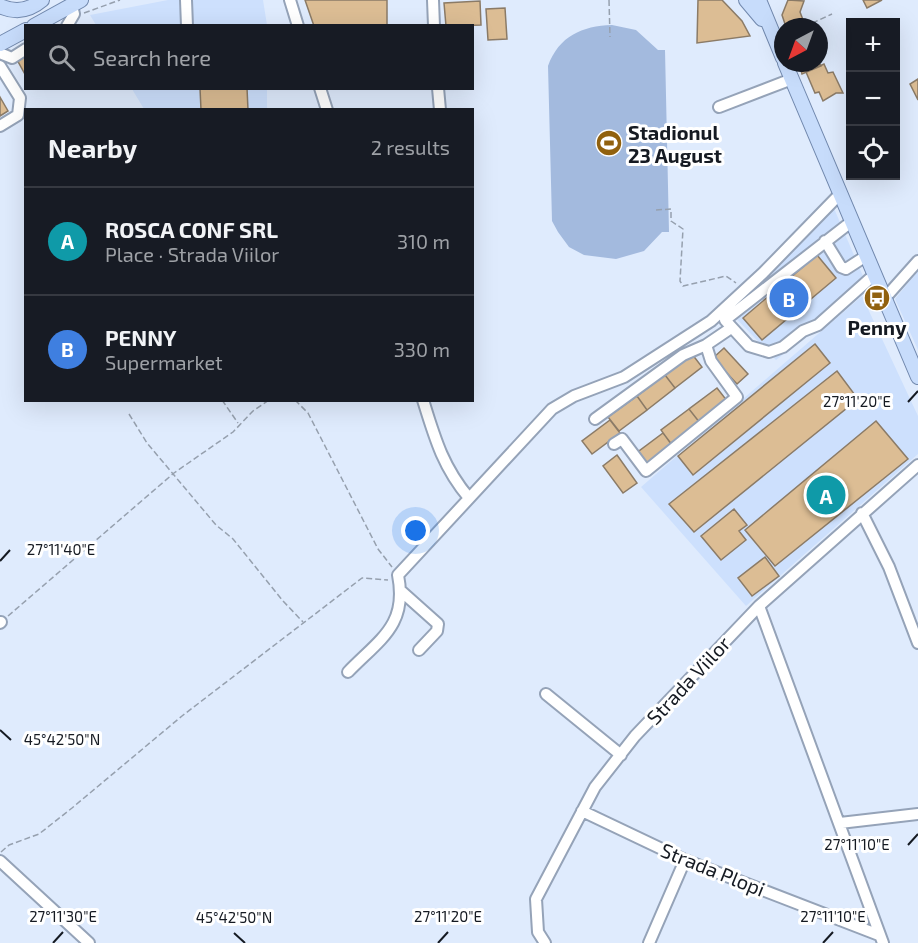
<!DOCTYPE html>
<html lang="en">
<head>
<meta charset="utf-8">
<style>
  :root { --surface:#171b24; --page:#242831; --text:#f1f3f6; --muted:#9ea1a6; --line:#363941; --accent:#d93025 }
  body { margin:0; font-family:"Exo 2",sans-serif; background:var(--page); color:var(--text) }
  .controls { position:absolute; right:18px; top:18px; display:grid; overflow:hidden; border-radius:0px; box-shadow:0 6px 24px #0002 }
  .controls button { width:54px; height:54px; display:grid; place-items:center; padding:0; border:0; border-bottom:2px solid var(--line); background:var(--surface); color:var(--text); font:30px sans-serif }
  .compass { position:absolute; left:774px; top:18px; width:54px; height:54px; border-radius:50%; background:var(--surface); box-shadow:0 6px 24px #0002; rotate:221deg }
  .you { position:absolute; left:416px; top:531px; width:21px; height:21px; margin:-15px; border:4px solid #fff; border-radius:50%; background:#1a73e8; box-shadow:0 0 0 9px #1a73e833 }
  .badge { display:grid; place-items:center; width:39px; height:39px; border-radius:50%; background:var(--accent); color:#fff; font-size:20px; font-weight:700 }
  .pin { position:absolute; translate:-50% -50%; border:3px solid #fff; box-shadow:0 2px 6px #0006 }
  .list { margin:0; padding:0; list-style:none }
  h2 { display:flex; justify-content:space-between; align-items:center; height:78px; margin:0; padding:0 24px; font-size:26px }
  h2 small { font-size:20px; font-weight:400; color:var(--muted) }
  .list li { display:grid; grid-template-columns:39px 1fr auto; gap:18px; align-items:center; box-sizing:border-box; height:108px; padding:0 24px; border-top:2px solid var(--line) }
  .list b { display:block; font-size:22px; white-space:nowrap }
  .list p { margin:0; font-size:20px; white-space:nowrap; color:var(--muted) }
  .list em { font-size:20px; font-style:normal; color:var(--muted) }
  .icon { flex:none; width:33px; height:33px; fill:none; stroke:currentColor; stroke-width:2; stroke-linecap:round; stroke-linejoin:round }
  .map { position:relative; flex:none; width:918px; height:943px; overflow:hidden }
  .search { position:absolute; background:var(--surface); box-shadow:0 6px 24px #0002; left:24px; top:24px; width:450px; height:66px; display:flex; align-items:center; gap:15px; box-sizing:border-box; padding:0 21px; border-radius:0px; color:var(--muted); font-size:22px }
  .panel { position:absolute; background:var(--surface); box-shadow:0 6px 24px #0002; left:24px; top:108px; width:450px; height:294px; border-radius:0px }
  .map>svg:first-child { display:block }
  .built { fill:#cde0fd }
  .green { fill:#a3bade }
  .building { fill:#dcbd94; stroke:#8b7b67; stroke-width:1.5 }
  .lines { fill:none; stroke-linecap:round; stroke-linejoin:round }
  .minor-casing { stroke:#95a3b8; stroke-width:14 }
  .major-casing { stroke:#7188ad; stroke-width:16 }
  .path { stroke:#96a0ae; stroke-width:1.5; stroke-dasharray:6 3; stroke-linecap:butt }
  .minor { stroke:#fff; stroke-width:10 }
  .major { stroke:#c7dcfb; stroke-width:14 }
  .ticks { fill:none; stroke:#151a22; stroke-width:2 }
  .labels { text-anchor:middle; dominant-baseline:central; stroke-width:6; stroke-linejoin:round; paint-order:stroke }
  .poi-label { font-size:20px; font-weight:bold; fill:#151a22; stroke:#fff; text-anchor:start }
  .street-label { font-size:20px; fill:#151a22; stroke:#fff }
  .ticks-label { font-size:15px; text-anchor:middle; fill:#151a22; stroke:#fff; stroke-width:6; stroke-linejoin:round; paint-order:stroke }
</style>
</head>
<body>
<div class="map">
<svg width="918" height="943" viewBox="0 0 918 943">
  <rect width="100%" height="100%" fill="#dfebfd"/>
  <path class="built" d="M168 0H263L267 25H96L90 15Z
    M132 89H267V109H144Z
    M833 206 868 288 776 360 728 310Z
    M918 271V350L895 299Z
    M862 296 918 416V454L746 606 641 487Z"/>
  <path class="green" d="M612 25 636 30 658 50H665L669 232H662L644 251 616 259 584 255 569 247 558 232 552 221 548 66C559 36 582 26 612 25Z"/>
  <path class="building" d="M305 0H387V26H314Z
    M698 0H722L742 21 750 36 697 43Z
    M788 0 804 1 800 12 805 25 786 27 782 15Z
    M863 0H882L867 8Z
    M480 1 481 25 446 26 444 3Z
    M505 8 507 39 488 40 486 9Z
    M26 55V76L16 58Z
    M799 63H819L821 66 802 74Z
    M824 64 828 73 833 72 843 93H836L823 101 819 92 815 93 806 72Z
    M918 79V100L910 84Z
    M200 88H247L248 110H201Z
    M0 97 8 111 0 116Z
    M817 255 836 278 762 340 743 318Z
    M815 344 830 363 693 475 678 456Z
    M724 348 748 374 737 384 713 358Z
    M692 354 702 367 675 388 665 375Z
    M837 371 858 399 694 532 669 504Z
    M665 375 675 388 647 410 637 396Z
    M717 388 728 402 700 423 689 409Z
    M637 396 647 410 619 431 608 417Z
    M689 409 700 423 671 444 661 430Z
    M610 420 620 433 592 454 582 441Z
    M876 421 908 459 775 566 745 530Z
    M663 433 673 446 645 468 635 454Z
    M617 455 637 483 623 493 603 466Z
    M734 509 747 525 739 531 746 540 721 560 701 536Z
    M765 557 779 576 752 596 738 578Z"/>
  <g class="lines">
    <defs>
      <path id="minor" d="M186 0 187 26
        M290 0 298 26
        M433 0 434 26
        M67 26 74 14 72 5
        M0 53 12 58 26 49
        M0 66 20 98 18 115 0 126
        M320 88 327 110
        M438 88 440 110
        M719 107 792 79
        M851 222 725 320 749 346 769 352 783 347 803 331 818 325 874 275
        M825 241 841 267 846 269 866 256
        M885 298 918 261
        M423 400C435 439 443 467 469 498
        M595 419 683 355 706 345 731 328
        M614 444 622 439 646 471 737 397 711 361 706 345
        M862 513 889 567 918 643
        M401 591 438 624 437 631 419 650
        M759 606 883 943
        M0 623 1 622
        M348 672C380 639 408 625 398 575L552 409 574 396 624 377 711 321 763 273 839 195
        M546 694 621 755
        M582 811 685 860 879 935
        M840 823 918 814
        M0 861 89 943
        M545 943 538 932 536 899 595 787 635 736 759 606 918 465
        M649 943 685 860"/>
      <path id="major" d="M746 0 762 19
        M759 0 783 58
        M0 6C15 13 29 11 42 0
        M34 26 81 0
        M0 44 26 30
        M785 63 918 377"/>
    </defs>
    <use href="#minor" class="minor-casing"/>
    <use href="#major" class="major-casing"/>
    <path class="path" d="M609 0 610 37
      M84 13 120 0
      M804 27 832 14
      M656 210 671 209V221L683 229 680 281 683 286 726 276 736 283
      M222 400 238 423
      M295 400 308 413 378 549 392 567
      M129 414 147 443 216 525 233 539 283 601 303 622
      M8 616 174 473 233 432 253 411 269 400
      M1 852 9 845 39 834 72 808 182 716 362 578 388 580"/>
    <use href="#minor" class="minor"/>
    <use href="#major" class="major"/>
  </g>
  <path class="ticks" d="M908 402 918 391M0 561 10 550M0 730 11 740M908 845 918 834M234 933 245 943M53 943 63 932M438 943 448 932M823 943 833 932"/>
  <defs>
    <symbol id="stadium-disc" viewBox="-11 -11 22 22"><circle r="9.5" fill="#91610e" stroke="#fff"/><path d="M0-5a6.5 5 0 1 0 0 10a6.5 5 0 1 0 0-10ZM-3.5-1.8h7v3.6h-7Z" fill="#fff"/></symbol>
    <symbol id="bus-disc" viewBox="-11 -11 22 22"><circle r="9.5" fill="#91610e" stroke="#fff"/><path d="M-5-6H5V4H4V6H2V4H-2V6H-4V4H-5ZM-3.5-4V0h7V-4ZM-3.5 1.2v1.5H-2V1.2ZM2 1.2v1.5H3.5V1.2Z" fill="#fff"/></symbol>
  </defs>
  <g fill-rule="evenodd">
    <use href="#stadium-disc" x="594" y="128" width="30" height="30"/>
    <use href="#bus-disc" x="862" y="283" width="30" height="30"/>
  </g>
  <g class="labels">
    <g class="poi-label">
      <text x="628" y="132">Stadionul<tspan x="628" dy="23">23 August</tspan></text>
      <text x="877" y="327" text-anchor="middle">Penny</text>
    </g>
    <g class="street-label">
      <text transform="translate(688 680) rotate(-47)">Strada Viilor</text>
      <text transform="translate(713 869) rotate(22)">Strada Plopi</text>
    </g>
  </g>
  <g class="ticks-label">
    <text x="857" y="407">27°11'20"E</text>
    <text x="61" y="555">27°11'40"E</text>
    <text x="62" y="745">45°42'50"N</text>
    <text x="857" y="850">27°11'10"E</text>
    <text x="63" y="922">27°11'30"E</text>
    <text x="448" y="922">27°11'20"E</text>
    <text x="833" y="922">27°11'10"E</text>
    <text x="234" y="923">45°42'50"N</text>
  </g>
</svg>
<div class="controls">
<button>+</button>
<button>−</button>
<button><svg class="icon" aria-label="locate" viewBox="0 0 24 24"><circle cx="12" cy="12" r="6"/><path d="M12 2v4M12 18v4M2 12h4M18 12h4"/></svg></button>
</div>
<svg class="compass" viewBox="-18 -18 36 36"><path d="M0-13l5 13h-10z" fill="#e53935"/><path d="M0 13l5-13h-10z" fill="#9ea1a6"/></svg>
<div class="you"></div>
<div class="pin badge" style="left:826px;top:495px;background:#0f9aa8">A</div>
<div class="pin badge" style="left:789px;top:298px;background:#3f7fe0">B</div>
<div class="search"><svg class="icon" aria-label="search" viewBox="0 0 24 24"><circle cx="10" cy="10" r="6"/><path d="M15 15l6 6"/></svg>Search here</div>
<section class="panel">
<h2>Nearby<small>2 results</small></h2>
<ul class="list">
<li><span class="badge" style="background:#0f9aa8">A</span><div><b>ROSCA CONF SRL</b><p>Place · Strada Viilor</p></div><em>310 m</em></li>
<li><span class="badge" style="background:#3f7fe0">B</span><div><b>PENNY</b><p>Supermarket</p></div><em>330 m</em></li>
</ul>
</section>
</div>
</body>
</html>
